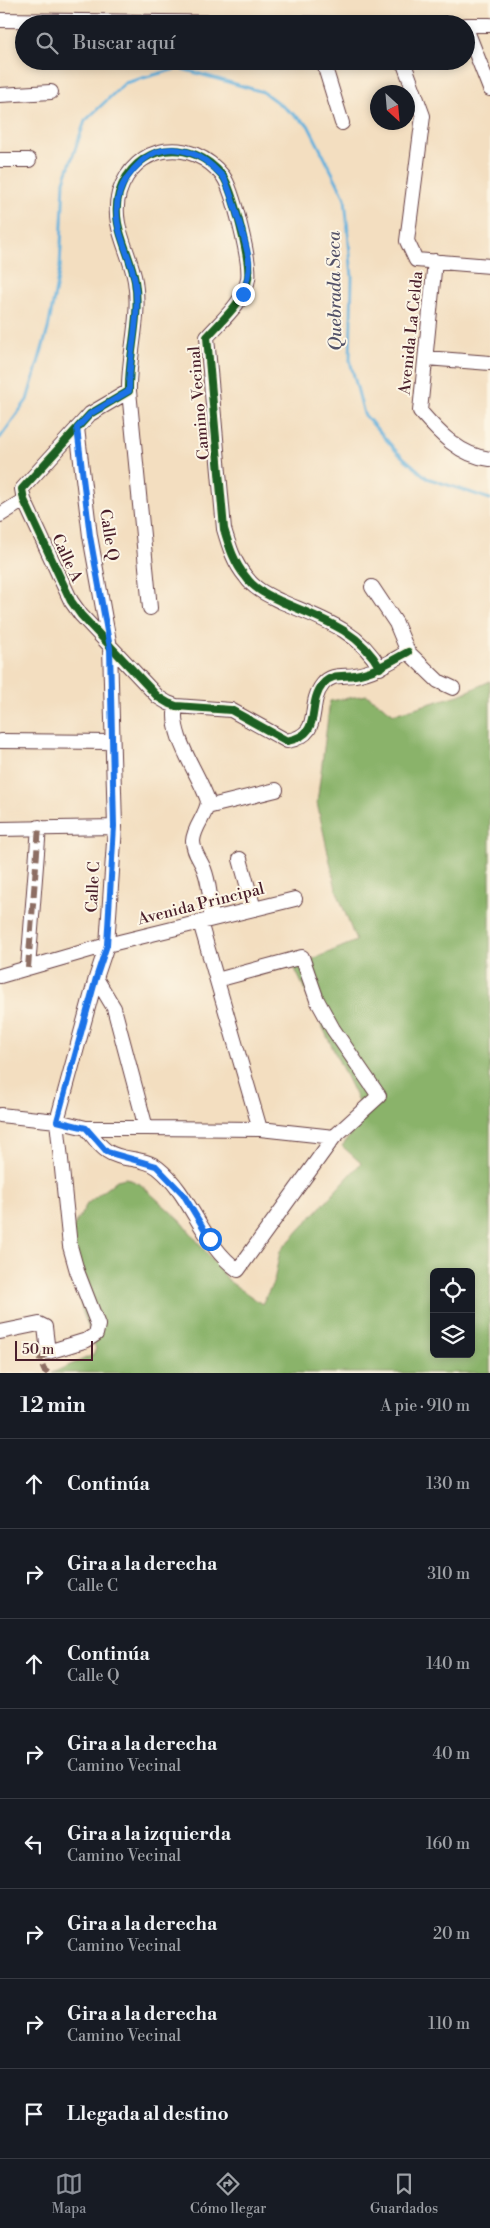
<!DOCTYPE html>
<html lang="es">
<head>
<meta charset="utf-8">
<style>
  :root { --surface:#171b24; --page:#20242c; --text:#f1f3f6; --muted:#9ea1a6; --line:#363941; --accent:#8c9099 }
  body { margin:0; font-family:"Libre Bodoni",serif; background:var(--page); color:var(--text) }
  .controls { position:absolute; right:15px; bottom:15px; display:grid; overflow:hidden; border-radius:8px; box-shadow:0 2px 8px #0003 }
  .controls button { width:45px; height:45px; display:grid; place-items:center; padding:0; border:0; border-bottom:1px solid var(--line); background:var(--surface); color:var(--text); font:25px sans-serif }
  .compass { position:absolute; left:370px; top:85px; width:45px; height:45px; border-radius:50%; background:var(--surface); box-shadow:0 2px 8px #0003; rotate:154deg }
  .scale { position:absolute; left:15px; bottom:12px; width:78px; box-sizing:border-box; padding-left:5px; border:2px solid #4a1f2b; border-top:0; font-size:14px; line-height:18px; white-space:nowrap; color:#4a1f2b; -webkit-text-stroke:4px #fcf5e5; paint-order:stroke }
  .stop { position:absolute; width:15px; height:15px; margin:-11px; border:4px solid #1a73e8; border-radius:50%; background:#fff }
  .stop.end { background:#1a73e8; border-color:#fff; box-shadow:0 1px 5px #0008 }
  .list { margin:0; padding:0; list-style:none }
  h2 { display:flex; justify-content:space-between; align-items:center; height:65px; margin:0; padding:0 20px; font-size:21px }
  h2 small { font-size:16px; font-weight:400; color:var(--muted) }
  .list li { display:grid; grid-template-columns:32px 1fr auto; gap:15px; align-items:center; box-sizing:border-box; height:90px; padding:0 20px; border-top:1px solid var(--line) }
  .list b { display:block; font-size:19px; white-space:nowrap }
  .list p { margin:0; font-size:16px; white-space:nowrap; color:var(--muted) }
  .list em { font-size:16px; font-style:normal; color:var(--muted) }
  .icon { flex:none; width:28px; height:28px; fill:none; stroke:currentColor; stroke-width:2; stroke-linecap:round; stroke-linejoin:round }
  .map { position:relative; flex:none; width:490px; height:1373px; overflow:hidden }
  .search { position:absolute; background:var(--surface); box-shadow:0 2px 8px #0003; left:15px; right:15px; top:15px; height:55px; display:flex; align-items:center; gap:12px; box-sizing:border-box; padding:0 18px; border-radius:28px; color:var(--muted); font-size:19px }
  .sheet { height:785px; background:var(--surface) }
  nav { display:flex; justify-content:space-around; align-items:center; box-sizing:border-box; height:70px; border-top:1px solid var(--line); background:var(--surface); font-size:14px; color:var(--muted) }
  nav a { display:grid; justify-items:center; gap:2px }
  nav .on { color:var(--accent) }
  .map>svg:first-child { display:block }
  .forest { fill:#8ab36b; stroke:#6a694b; fill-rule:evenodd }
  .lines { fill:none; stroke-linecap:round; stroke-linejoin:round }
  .stream { stroke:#63b0dc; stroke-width:3 }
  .minor-casing { stroke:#633c41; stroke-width:16 }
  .minor { stroke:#fff; stroke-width:14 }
  .quiet { stroke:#8d6e63; stroke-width:6; stroke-dasharray:12 6; stroke-linecap:butt }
  .cycleway-casing { stroke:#fcf5e5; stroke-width:11 }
  .cycleway { stroke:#1b5e20; stroke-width:8 }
  .route { stroke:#1a73e8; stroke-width:6 }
  .labels { text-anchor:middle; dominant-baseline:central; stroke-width:4; stroke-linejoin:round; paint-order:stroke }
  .street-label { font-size:16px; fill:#4a1f2b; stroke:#fcf5e5 }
  .water-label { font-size:18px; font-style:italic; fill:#535269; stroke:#fcf5e5 }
</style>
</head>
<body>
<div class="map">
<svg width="490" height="1373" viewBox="0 0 490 1373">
  <rect width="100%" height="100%" fill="#fcf5e5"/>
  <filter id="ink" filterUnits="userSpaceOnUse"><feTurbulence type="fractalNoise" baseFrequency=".02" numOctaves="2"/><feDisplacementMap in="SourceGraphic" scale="10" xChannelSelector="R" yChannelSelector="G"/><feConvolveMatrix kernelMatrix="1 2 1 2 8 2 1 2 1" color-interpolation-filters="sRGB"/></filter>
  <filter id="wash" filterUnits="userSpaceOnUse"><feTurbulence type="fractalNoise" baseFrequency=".0096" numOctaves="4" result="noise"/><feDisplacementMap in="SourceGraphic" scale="20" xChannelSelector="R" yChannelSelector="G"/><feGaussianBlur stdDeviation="1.12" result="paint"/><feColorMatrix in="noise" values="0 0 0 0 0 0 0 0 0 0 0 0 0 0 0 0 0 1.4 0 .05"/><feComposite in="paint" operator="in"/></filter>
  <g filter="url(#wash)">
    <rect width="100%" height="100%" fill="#f3dec0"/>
    <path class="forest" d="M490 681V1373H52L93 1355 96 1349 82 1310 74 1269 73 1228 87 1204 117 1180 126 1178 140 1184 182 1222 230 1282 262 1304 274 1281 280 1251 361 1163 342 1146 365 1116 294 967 356 941 336 889 317 803 330 701 367 695 394 714 462 694ZM434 1272H471V1354H434Z"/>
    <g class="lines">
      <path class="stream" d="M0 438 27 400 48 329 60 267 64 181 85 121 125 83 179 68 263 92 308 125 345 198 352 277 350 361 364 414 397 452 427 478 490 499"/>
    </g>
  </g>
  <g filter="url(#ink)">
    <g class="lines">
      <defs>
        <path id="minor" d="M0 20 332 24
          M466 25H490
          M466 28 490 89
          M323 61 342 123
          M403 61 423 116 407 241 416 260 490 266
          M0 95 51 92
          M0 160H29
          M435 261 420 411C439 433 460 456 490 459
          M426 358 490 363
          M129 391 150 608
          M0 515 24 500
          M372 587 396 623 408 652 438 681 453 688
          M380 668C358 629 319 618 280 601 268 595 254 589 246 577 234 563 229 546 224 529L207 337C221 321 245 301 248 279 251 262 233 190 223 176 191 136 135 143 119 193 110 225 130 251 135 281 141 318 128 355 129 391L90 414 22 489 24 500 71 601 81 615 158 697 168 703 176 706 231 710 287 741C325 734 305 706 323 684 332 673 344 677 355 675 375 672 391 661 408 652
          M176 706C169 736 199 773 208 801 207 815 194 826 193 841 193 852 200 859 204 869 210 885 211 903 211 919
          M0 741 112 742
          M207 807 276 790
          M0 829 115 827
          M240 859 254 909
          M200 922 260 1129
          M28 968 39 827
          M0 976 107 945 295 899
          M96 978 114 1008 146 1128 260 1129 334 1137
          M0 1115 57 1121 86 1128H146
          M86 1128C92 1135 99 1146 107 1151 121 1161 144 1157 158 1168 192 1195 202 1245 238 1270L334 1137 379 1096 333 1029 317 1000 302 957 217 980
          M0 1332 39 1324 45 1327 48 1352 87 1340 96 1334 98 1325 77 1271 70 1246 57 1121 96 978 107 945 115 827 110 647 90 536 77 428"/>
      </defs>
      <use href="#minor" class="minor-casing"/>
      <use href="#minor" class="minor"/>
      <path class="quiet" d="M28 968 39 827
        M48 1352 40 1360 44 1370 48 1373"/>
      <defs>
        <path id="cycleway" d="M380 668C358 629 319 618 280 601 268 595 254 589 246 577 234 563 229 546 224 529L207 337C221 321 245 301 248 279 251 262 233 190 223 176 191 136 135 143 119 193 110 225 130 251 135 281 141 318 128 355 129 391L90 414 22 489 24 500 71 601 81 615 158 697 168 703 176 706 231 710 287 741C325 734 305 706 323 684 332 673 344 677 355 675 375 672 391 661 408 652"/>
      </defs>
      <use href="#cycleway" class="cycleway-casing"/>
      <use href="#cycleway" class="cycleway"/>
    </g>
  </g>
  <g class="lines" filter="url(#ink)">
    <path class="route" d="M210 1239 183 1194 156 1166 107 1152 86 1128 57 1121 96 978 107 945 114 826 110 648 90 536 77 428 90 414 129 391C128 355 141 319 135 282 130 250 110 228 119 194 123 181 132 170 142 161 164 141 194 149 213 167 217 171 221 174 224 178 230 189 248 249 249 261 249 274 247 283 243 294"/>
  </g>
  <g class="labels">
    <g class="street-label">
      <text transform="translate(411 333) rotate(-84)">Avenida La Celda</text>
      <text transform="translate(199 403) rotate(-95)">Camino Vecinal</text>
      <text transform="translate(109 535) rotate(81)">Calle Q</text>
      <text transform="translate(67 558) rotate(65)">Calle A</text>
      <text transform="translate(93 887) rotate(-87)">Calle C</text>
      <text transform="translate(201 904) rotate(-14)">Avenida Principal</text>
    </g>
    <g class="water-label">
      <text transform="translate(335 291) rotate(-91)">Quebrada Seca</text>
    </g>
  </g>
</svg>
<div class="controls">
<button><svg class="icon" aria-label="locate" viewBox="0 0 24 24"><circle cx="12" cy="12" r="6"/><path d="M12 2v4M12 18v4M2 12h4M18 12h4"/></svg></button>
<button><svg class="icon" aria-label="layers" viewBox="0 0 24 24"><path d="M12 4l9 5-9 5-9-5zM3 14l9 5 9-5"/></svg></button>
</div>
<svg class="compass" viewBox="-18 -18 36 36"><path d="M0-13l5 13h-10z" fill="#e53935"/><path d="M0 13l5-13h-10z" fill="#9ea1a6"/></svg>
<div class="scale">50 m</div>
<div class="stop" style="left:210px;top:1239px"></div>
<div class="stop end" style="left:243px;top:294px"></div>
<div class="search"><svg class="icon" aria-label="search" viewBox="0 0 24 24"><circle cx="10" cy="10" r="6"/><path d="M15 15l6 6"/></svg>Buscar aquí</div>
</div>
<section class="sheet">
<h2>12 min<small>A pie · 910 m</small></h2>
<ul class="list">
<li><svg class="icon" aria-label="ahead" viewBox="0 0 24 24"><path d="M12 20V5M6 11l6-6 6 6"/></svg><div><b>Continúa</b></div><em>130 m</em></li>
<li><svg class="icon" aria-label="right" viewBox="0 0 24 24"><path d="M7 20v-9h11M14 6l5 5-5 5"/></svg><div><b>Gira a la derecha</b><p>Calle C</p></div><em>310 m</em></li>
<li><svg class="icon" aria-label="ahead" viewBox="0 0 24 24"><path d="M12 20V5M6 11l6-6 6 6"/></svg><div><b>Continúa</b><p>Calle Q</p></div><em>140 m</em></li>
<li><svg class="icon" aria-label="right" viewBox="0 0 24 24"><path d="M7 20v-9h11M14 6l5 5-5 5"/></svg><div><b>Gira a la derecha</b><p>Camino Vecinal</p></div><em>40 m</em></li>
<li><svg class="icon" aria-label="left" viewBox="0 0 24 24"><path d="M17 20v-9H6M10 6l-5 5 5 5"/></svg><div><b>Gira a la izquierda</b><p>Camino Vecinal</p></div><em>160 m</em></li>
<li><svg class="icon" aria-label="right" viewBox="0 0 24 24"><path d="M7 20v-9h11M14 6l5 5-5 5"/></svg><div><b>Gira a la derecha</b><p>Camino Vecinal</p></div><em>20 m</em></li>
<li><svg class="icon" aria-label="right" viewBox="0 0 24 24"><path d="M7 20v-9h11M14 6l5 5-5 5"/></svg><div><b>Gira a la derecha</b><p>Camino Vecinal</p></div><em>110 m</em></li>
<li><svg class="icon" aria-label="arrive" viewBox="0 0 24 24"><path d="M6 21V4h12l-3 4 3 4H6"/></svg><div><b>Llegada al destino</b></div></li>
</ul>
</section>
<nav>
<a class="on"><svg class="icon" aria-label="map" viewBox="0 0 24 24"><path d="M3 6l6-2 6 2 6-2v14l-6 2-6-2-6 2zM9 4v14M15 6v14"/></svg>Mapa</a>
<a><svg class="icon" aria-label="directions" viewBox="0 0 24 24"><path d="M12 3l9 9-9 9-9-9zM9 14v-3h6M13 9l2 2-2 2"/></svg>Cómo llegar</a>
<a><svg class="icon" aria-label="saved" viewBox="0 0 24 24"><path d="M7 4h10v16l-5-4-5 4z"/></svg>Guardados</a>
</nav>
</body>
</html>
